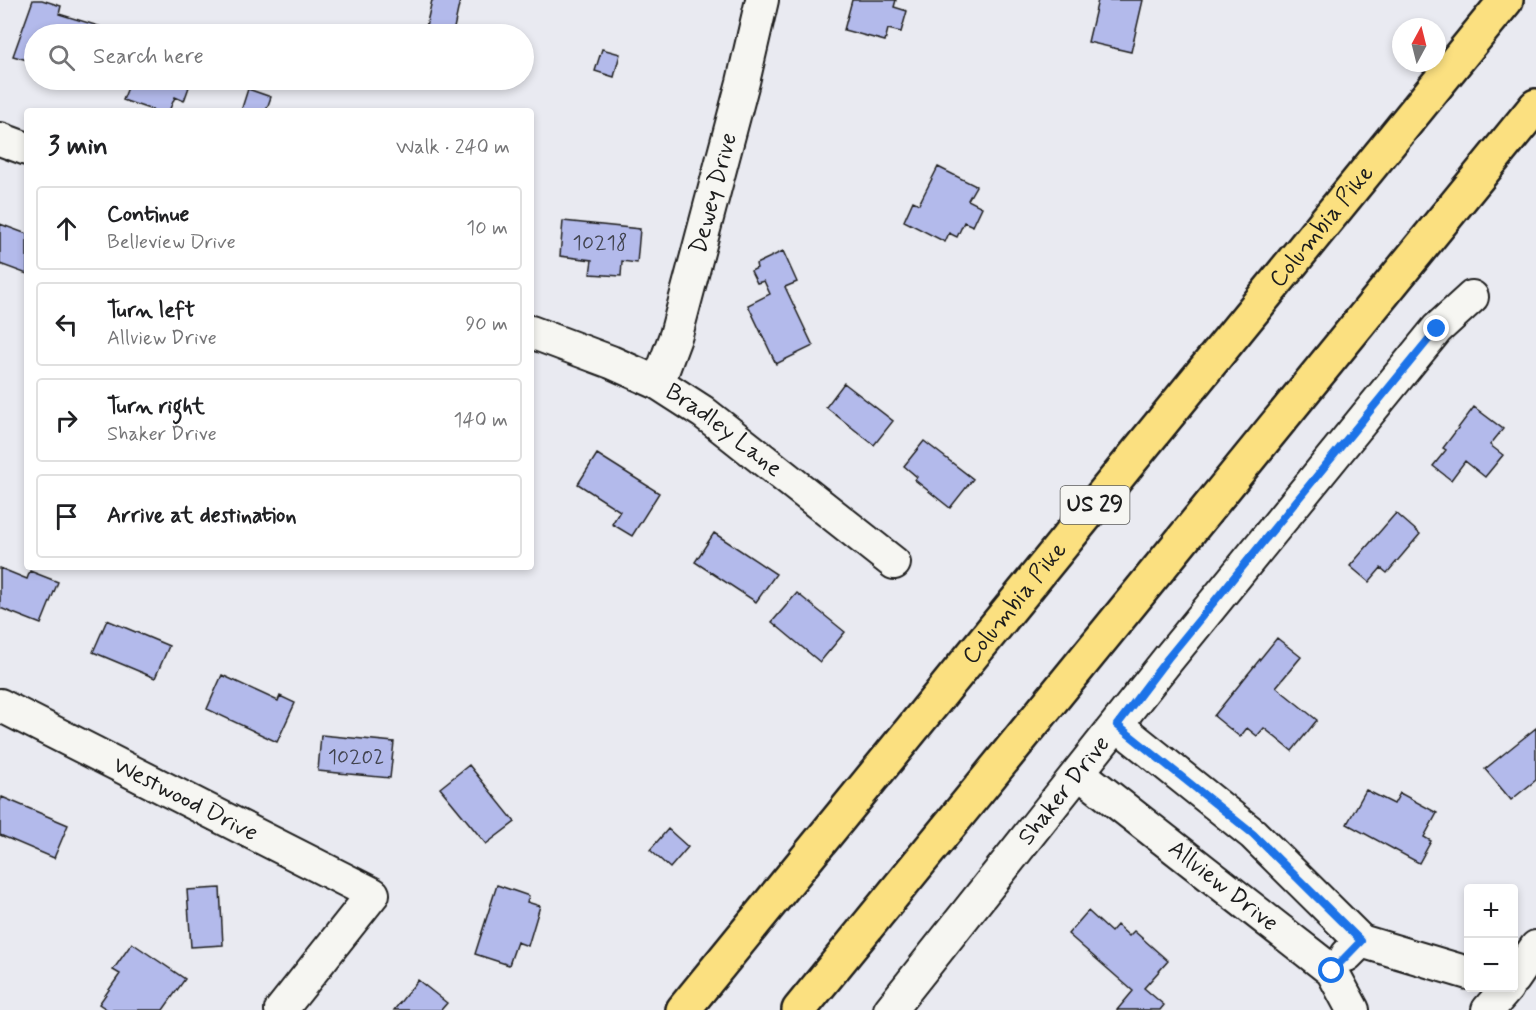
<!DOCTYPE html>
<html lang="en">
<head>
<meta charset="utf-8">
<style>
  :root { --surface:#fff; --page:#f2f2f2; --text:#202124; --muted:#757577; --line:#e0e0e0 }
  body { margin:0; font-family:Mynerve,sans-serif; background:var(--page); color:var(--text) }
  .controls { position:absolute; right:18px; bottom:18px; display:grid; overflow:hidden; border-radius:6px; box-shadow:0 3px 9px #0003 }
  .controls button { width:54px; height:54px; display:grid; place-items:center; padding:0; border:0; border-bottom:2px solid var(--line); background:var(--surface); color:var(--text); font:30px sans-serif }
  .compass { position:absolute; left:1392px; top:18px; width:54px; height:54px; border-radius:50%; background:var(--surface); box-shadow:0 3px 9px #0003; rotate:7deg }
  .stop { position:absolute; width:18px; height:18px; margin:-14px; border:4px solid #1a73e8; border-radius:50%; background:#fff }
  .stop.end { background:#1a73e8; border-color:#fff; box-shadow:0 2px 6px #0008 }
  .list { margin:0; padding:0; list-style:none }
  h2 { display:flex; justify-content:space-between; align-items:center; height:78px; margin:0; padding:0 24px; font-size:26px }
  h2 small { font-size:20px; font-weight:400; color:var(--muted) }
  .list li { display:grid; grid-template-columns:39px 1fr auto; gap:18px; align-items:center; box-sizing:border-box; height:84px; margin:0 12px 12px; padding:0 12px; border:2px solid var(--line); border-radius:6px }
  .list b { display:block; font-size:22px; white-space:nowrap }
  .list p { margin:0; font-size:20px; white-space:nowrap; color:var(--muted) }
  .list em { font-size:20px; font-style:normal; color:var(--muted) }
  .icon { flex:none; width:33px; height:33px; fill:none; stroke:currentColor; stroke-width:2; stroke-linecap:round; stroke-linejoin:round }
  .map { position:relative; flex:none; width:1536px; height:1010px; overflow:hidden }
  .search { position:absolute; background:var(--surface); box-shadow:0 3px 9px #0003; left:24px; top:24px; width:510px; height:66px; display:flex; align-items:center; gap:15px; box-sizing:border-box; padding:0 21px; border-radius:33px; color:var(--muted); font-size:22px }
  .panel { position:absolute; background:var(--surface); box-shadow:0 3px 9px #0003; left:24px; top:108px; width:510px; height:462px; border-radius:6px }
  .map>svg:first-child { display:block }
  .building { fill:#b3baeb; stroke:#1c1c1c; stroke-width:1.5 }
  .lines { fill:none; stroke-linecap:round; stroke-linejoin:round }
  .minor-casing { stroke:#1c1c1c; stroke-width:36 }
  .highway-casing { stroke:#1c1c1c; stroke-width:38 }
  .minor { stroke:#f6f6f2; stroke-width:32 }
  .highway { stroke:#fbe080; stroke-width:33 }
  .route { stroke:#1a73e8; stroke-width:8 }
  .labels { text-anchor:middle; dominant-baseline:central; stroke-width:5; stroke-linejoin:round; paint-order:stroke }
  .number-label { font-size:21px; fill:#424450 }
  .shield { fill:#f6f6f2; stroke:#5d5d5c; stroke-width:1.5 }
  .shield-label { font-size:22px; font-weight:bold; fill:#1c1c1c }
  .street-label { font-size:24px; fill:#1c1c1c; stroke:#f6f6f2 }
</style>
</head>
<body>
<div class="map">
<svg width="1536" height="1010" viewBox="0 0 1536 1010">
  <rect width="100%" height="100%" fill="#e9eaf1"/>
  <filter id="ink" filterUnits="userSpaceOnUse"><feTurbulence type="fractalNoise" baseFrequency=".0167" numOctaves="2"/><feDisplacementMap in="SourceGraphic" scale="12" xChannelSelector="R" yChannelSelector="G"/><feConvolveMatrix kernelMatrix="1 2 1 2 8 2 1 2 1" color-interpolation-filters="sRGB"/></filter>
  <g filter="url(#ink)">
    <path class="building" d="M33 0H42L61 6 59 14 105 28 103 34H34V62L13 56Z
      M432 0H460L453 33 426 27Z
      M852 0H896L894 7 907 11 901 32 888 29 885 41 844 30Z
      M1098 0H1143L1131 52 1088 42Z
      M602 49 620 54 614 77 595 71Z
      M131 80H168L189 87 184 101 175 97 169 111H155L123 100Z
      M248 89 271 97 266 111H241Z
      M938 167 976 186 968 200 982 207 973 226 964 222 957 237 949 233 945 242 904 221 913 201 919 204Z
      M563 221 640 229 637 263 622 261 621 276 590 274 592 260 560 256Z
      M0 224 27 234V274L0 264Z
      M783 251 797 282 785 287 813 346 776 364 748 305 770 294 764 281 757 283 751 271 757 268 756 264Z
      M844 383 893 421 874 445 826 407Z
      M1474 407 1503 429 1490 445 1503 455 1485 477 1465 461 1451 480 1433 466 1446 450 1443 448Z
      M924 441 973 479 950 508 915 480 917 477 904 466Z
      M597 454 659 493 632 536 612 524 620 511 578 484Z
      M1396 513 1420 534 1387 573 1381 568 1369 582 1350 566Z
      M714 533 776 574 756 602 695 562Z
      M0 568 27 579 30 571 58 582 41 624 0 608Z
      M797 593 845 632 820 662 772 622Z
      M107 620 169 646 155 678 93 652Z
      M1277 638 1301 657 1276 687 1317 720 1292 751 1264 728 1257 736 1247 728 1240 737 1214 716Z
      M222 675 278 701 280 696 295 703 277 742 207 709Z
      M1536 728V780L1511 800 1485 769Z
      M321 735 394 742 390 778 318 771Z
      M469 765 515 822 486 844 440 788Z
      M1366 790 1394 804 1400 793 1437 813 1424 837 1431 841 1419 863 1347 824Z
      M2 797 68 825 54 858 0 835V802Z
      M668 829 688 847 670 868 650 850Z
      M497 885 529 896 527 902 540 906 528 946 517 942 509 965 475 954Z
      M220 888 223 945 191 947 187 890Z
      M1088 911 1111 932 1117 925 1129 936 1134 931 1168 961 1144 988 1164 1005 1160 1010H1117L1133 991 1068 934Z
      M132 943 185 979 163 1010H108L99 1004 120 974 113 970Z
      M418 980 447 1003 441 1010H394Z"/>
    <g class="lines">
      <defs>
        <g id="minor">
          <path d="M0 139 27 149"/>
          <path id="s1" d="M531 332 611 362 658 383 703 412 894 563"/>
          <path id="s2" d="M658 383 676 335 743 82 762 0"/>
          <path id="s3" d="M0 705 373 894 281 1010"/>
          <path d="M1117 725 1253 834 1361 941"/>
          <path id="s4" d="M1079 773 1332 971 1353 1010"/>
          <path d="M1347 955 1361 941 1468 973"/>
          <path d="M1514 979 1536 947"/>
          <path id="s5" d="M890 1010 1169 658 1437 329 1472 297"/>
          <path d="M1488 1010 1507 988"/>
        </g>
        <g id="highway">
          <path id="s6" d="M683 1010 1506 0"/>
          <path d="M799 1010 1536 106"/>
        </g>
      </defs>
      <use href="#minor" class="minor-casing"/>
      <use href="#highway" class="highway-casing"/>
      <use href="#minor" class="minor"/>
      <use href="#highway" class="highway"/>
    </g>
  </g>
  <g class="lines" filter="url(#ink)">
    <path class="route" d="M1332 971 1361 941 1253 834 1117 725 1168 658 1437 329"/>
  </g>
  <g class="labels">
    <g class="number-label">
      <text x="600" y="243">10218</text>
      <text x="356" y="757">10202</text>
    </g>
    <rect class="shield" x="1060.5" y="486" width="69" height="38" rx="4.5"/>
    <g class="shield-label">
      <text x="1095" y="505">US 29</text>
    </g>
    <g class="street-label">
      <text stroke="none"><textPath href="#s2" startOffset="198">Dewey Drive</textPath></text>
      <text stroke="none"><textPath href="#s6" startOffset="1011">Columbia Pike</textPath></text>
      <text stroke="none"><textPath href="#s1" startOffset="218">Bradley Lane</textPath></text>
      <text stroke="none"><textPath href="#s6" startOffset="525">Columbia Pike</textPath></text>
      <text stroke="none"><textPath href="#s5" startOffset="280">Shaker Drive</textPath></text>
      <text stroke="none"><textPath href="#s3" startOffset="208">Westwood Drive</textPath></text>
      <text stroke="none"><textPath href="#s4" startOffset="183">Allview Drive</textPath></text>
    </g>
  </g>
</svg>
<div class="controls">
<button>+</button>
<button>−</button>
</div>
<svg class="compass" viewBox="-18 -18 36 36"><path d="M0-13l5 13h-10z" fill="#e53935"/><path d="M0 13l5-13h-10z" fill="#757577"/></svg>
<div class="stop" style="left:1332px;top:971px"></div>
<div class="stop end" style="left:1437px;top:329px"></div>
<div class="search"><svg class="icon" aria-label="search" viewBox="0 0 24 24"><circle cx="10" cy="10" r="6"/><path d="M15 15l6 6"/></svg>Search here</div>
<section class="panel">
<h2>3 min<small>Walk · 240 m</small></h2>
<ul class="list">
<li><svg class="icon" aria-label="ahead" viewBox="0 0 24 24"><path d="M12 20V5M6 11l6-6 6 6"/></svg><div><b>Continue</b><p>Belleview Drive</p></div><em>10 m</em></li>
<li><svg class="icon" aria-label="left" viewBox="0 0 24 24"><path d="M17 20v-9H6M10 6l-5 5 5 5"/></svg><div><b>Turn left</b><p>Allview Drive</p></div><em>90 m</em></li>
<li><svg class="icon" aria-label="right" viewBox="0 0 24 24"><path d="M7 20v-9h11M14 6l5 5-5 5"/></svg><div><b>Turn right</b><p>Shaker Drive</p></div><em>140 m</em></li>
<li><svg class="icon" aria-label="arrive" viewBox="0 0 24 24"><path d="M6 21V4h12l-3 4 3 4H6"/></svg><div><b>Arrive at destination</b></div></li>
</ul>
</section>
</div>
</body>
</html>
